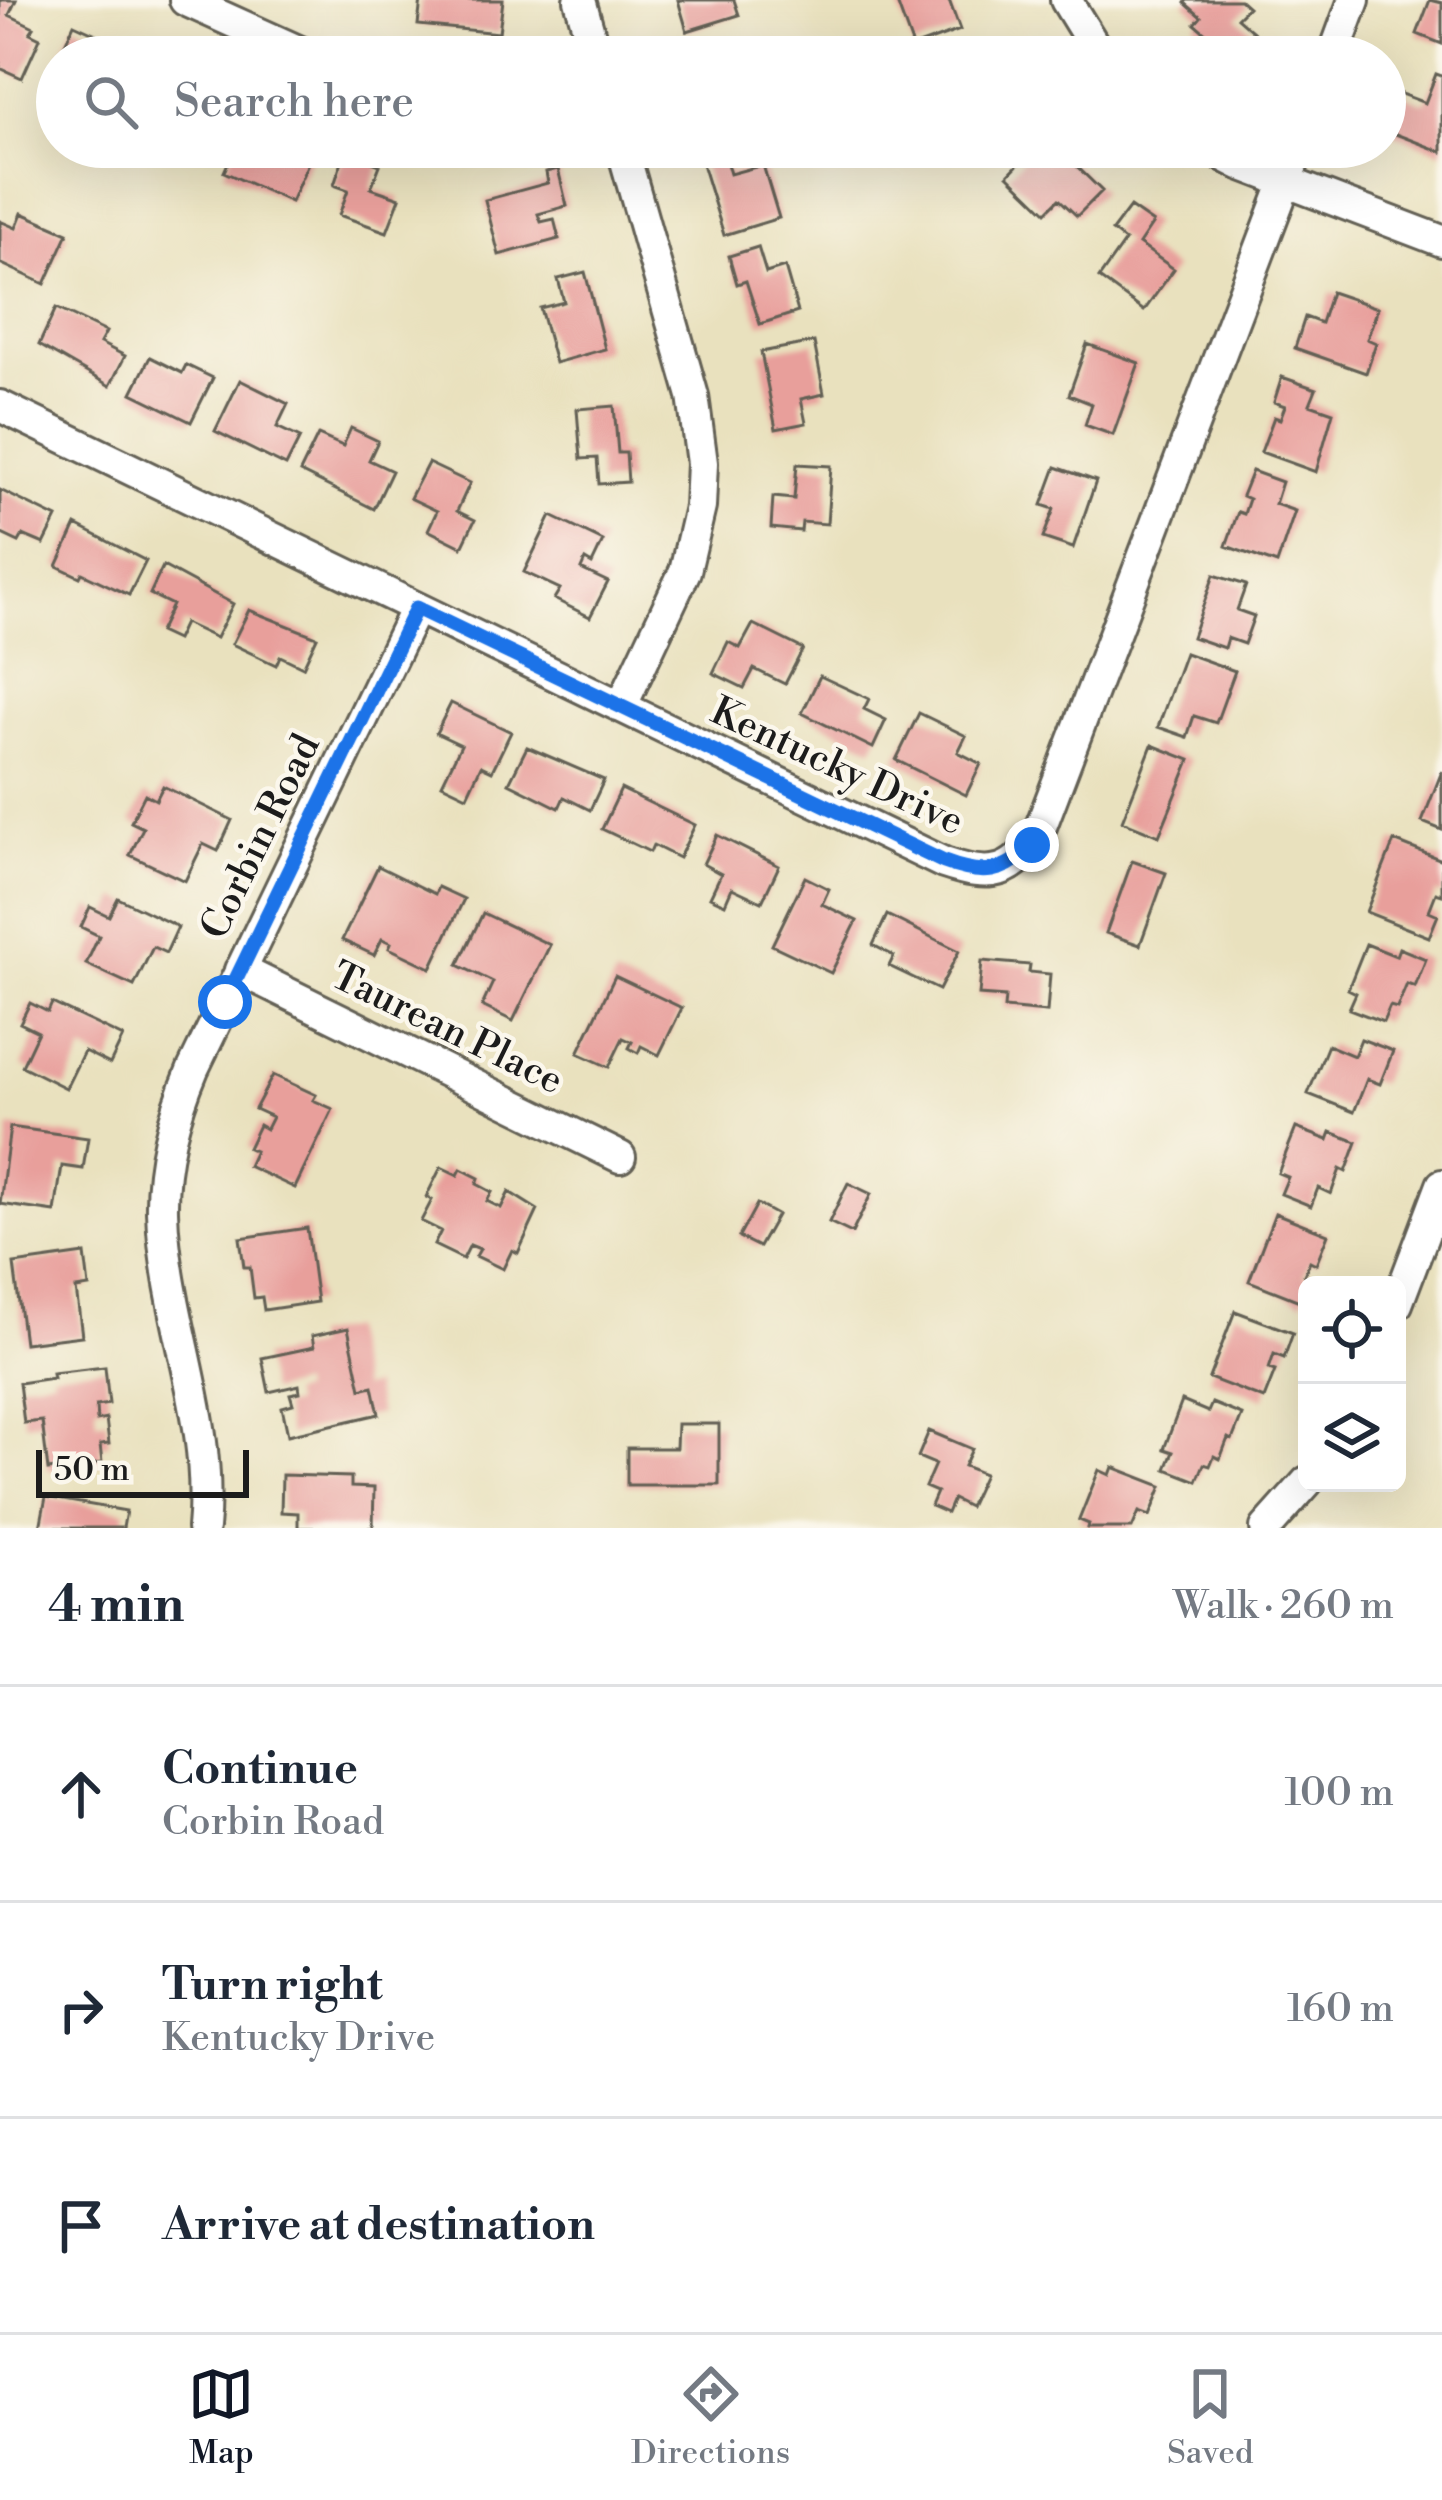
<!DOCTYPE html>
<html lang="en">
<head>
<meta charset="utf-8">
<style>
  :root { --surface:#fff; --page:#f2f2f3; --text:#1f2937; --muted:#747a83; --line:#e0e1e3; --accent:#111827 }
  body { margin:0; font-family:"Libre Bodoni",serif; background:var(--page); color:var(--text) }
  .controls { position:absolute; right:36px; bottom:36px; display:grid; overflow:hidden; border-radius:18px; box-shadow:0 12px 48px #0002 }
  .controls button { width:108px; height:108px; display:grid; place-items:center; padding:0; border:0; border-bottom:3px solid var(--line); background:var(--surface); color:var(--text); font:60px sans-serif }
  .scale { position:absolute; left:36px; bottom:30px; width:213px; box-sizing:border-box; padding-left:12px; border:6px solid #1c1c1c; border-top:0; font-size:33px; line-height:42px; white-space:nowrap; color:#1c1c1c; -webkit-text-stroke:9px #fbf7ec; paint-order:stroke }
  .stop { position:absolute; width:36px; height:36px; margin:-27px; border:9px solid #1a73e8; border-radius:50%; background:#fff }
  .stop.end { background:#1a73e8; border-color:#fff; box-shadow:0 3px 12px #0008 }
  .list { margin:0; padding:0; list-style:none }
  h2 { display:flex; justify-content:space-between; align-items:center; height:156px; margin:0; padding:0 48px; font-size:51px }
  h2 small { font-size:39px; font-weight:400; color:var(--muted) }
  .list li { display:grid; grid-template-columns:78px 1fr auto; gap:36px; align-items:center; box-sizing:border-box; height:216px; padding:0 48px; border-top:3px solid var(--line) }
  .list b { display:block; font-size:45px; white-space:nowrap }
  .list p { margin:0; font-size:39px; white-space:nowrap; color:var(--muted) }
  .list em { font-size:39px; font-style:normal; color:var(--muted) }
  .icon { flex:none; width:66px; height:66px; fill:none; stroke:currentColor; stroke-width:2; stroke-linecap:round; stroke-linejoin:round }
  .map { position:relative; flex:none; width:1442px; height:1528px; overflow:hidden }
  .search { position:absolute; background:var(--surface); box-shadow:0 12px 48px #0002; left:36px; right:36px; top:36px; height:132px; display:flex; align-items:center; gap:30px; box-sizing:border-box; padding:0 42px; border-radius:66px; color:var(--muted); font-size:45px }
  .sheet { height:804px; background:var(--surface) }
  nav { display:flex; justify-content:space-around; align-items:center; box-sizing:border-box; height:168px; border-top:3px solid var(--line); background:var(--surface); font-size:33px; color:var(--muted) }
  nav a { display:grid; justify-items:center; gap:6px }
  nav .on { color:var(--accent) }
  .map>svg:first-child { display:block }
  .building { fill:#e89f9b }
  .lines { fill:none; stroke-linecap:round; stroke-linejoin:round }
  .minor-casing { stroke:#646155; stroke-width:36 }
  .minor { stroke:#fff; stroke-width:30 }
  .route { stroke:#1a73e8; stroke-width:15 }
  .labels { text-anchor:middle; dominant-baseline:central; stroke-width:9; stroke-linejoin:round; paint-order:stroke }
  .street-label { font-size:39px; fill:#1c1c1c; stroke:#fbf7ec }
</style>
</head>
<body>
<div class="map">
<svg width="1442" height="1528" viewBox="0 0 1442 1528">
  <rect width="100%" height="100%" fill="#fbf7ec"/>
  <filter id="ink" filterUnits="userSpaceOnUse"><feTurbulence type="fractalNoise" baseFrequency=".00833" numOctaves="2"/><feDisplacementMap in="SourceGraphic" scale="24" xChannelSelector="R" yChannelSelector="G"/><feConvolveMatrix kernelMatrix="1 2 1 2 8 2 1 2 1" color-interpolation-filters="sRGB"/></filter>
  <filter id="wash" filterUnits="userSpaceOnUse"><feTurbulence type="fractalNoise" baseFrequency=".004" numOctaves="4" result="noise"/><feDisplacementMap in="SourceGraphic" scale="48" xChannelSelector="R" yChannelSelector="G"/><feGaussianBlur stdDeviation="2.7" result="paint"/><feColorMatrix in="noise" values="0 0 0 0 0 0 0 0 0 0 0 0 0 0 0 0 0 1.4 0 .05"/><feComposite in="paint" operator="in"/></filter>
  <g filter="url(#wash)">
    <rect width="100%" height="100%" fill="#e9e1be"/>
    <g id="blocks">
      <path class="building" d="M0 0H16L9 15 34 27 30 33 40 38 22 78 0 68Z
        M421 0H503L499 33 418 25Z
        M678 0H734L739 15 687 31Z
        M896 0H949L960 30 913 47Z
        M1187 0H1240L1248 7 1237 18 1260 38 1244 57H1234L1195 24 1201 17 1185 3Z
        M1430 0 1442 3V44L1417 34Z
        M74 24 107 39 99 57H59Z
        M725 43 729 57H684V56Z
        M57 61V94L45 88Z
        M1436 74 1442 76V152L1385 130 1388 89 1425 103Z
        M235 147H315L291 202 224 172Z
        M722 147 730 174 763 165 779 218 724 235 699 154Z
        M1035 147H1057L1102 191 1077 216 1059 199 1046 212 1008 175Z
        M345 152 380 165 371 188 400 198 387 232 339 215 348 190 334 185Z
        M558 169 567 206 538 214 541 222 554 219 559 239 499 255 485 200 548 183 546 172Z
        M1130 207 1153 223 1139 244 1174 269 1144 311 1099 278 1125 241 1112 231Z
        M22 213 68 233 45 284 0 263V221L16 228Z
        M758 247 766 273 785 267 798 312 760 324 746 281 737 284 729 256Z
        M585 272 605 349 555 363 540 308 564 302 558 279Z
        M1331 292 1378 308 1367 339 1376 343 1366 373 1295 348 1305 317 1321 323Z
        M56 308 106 332 100 343 125 356 110 386 39 345Z
        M814 342 824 394 801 399 806 423 776 429 761 352Z
        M1087 344 1139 363 1113 435 1085 425 1092 404 1069 395Z
        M150 357 182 373 186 365 213 378 191 422 132 393Z
        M1282 377 1316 389 1310 404 1333 412 1316 472 1261 452 1274 417 1280 419 1285 406 1274 402Z
        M240 380 288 404 277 427 300 438 286 466 215 431Z
        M614 406 618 453H626L628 482 599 484 597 458 581 459 577 409Z
        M351 428 378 441 369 460 392 471 374 509 300 472 318 435 343 446Z
        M428 463 470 483 457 511 475 520 462 547 428 530 437 511 410 498Z
        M797 464 831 466 827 524 802 522 801 531 771 528 773 497 794 499Z
        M1056 467 1096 481 1073 548 1043 538 1054 509 1042 505Z
        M1252 471 1282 482 1275 504 1295 511 1277 564 1226 546 1238 512 1244 514 1249 499 1242 496Z
        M0 490 57 518 44 544 23 535 19 542 0 533Z
        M551 516 603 541 592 564 585 560 581 569 608 582 590 617 554 599 560 589 524 572Z
        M76 525 146 561 129 595 82 573 80 577 57 566Z
        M163 566 233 604 216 638 184 623 176 640 159 632 172 605 150 594Z
        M1214 575 1246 585 1237 610 1254 616 1244 644 1227 638 1224 648 1192 637Z
        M249 610 317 637 303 667 280 656 276 665 232 644Z
        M753 624 803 649 785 684 754 669 744 688 713 673 728 642 740 648Z
        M1185 653 1235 671 1216 723 1194 716 1187 737 1158 727Z
        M820 676 869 699 864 709 886 720 873 748 802 713Z
        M451 703 511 732 492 771 481 766 467 796 442 784 461 745 436 733Z
        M919 713 966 736 958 752 981 764 966 795 896 760Z
        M1152 745 1190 760 1159 836 1122 821Z
        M527 747 604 780 590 810 564 797 559 808 509 783Z
        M1442 771V830L1422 822Z
        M163 786 232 820 218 851 203 844 185 881 130 855 143 828 131 822 145 794 156 800Z
        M621 789 695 825 679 858 653 845 650 852 602 829Z
        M717 835 779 866 762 902 732 888 725 904 710 897 721 874 703 864Z
        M1394 841 1442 860V895L1436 893 1429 911 1438 915 1429 937 1366 912Z
        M1132 861 1166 873 1140 945 1106 933Z
        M378 866 435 894 438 887 464 899 431 968 389 948 391 943 382 939 374 955 342 940Z
        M805 877 829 889 822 904 857 921 831 973 772 945Z
        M118 898 178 927 166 953 153 947 134 986 86 964 99 936 81 927 90 907 109 916Z
        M483 913 550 945 513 1021 482 1006 493 982 458 965Z
        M887 915 959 951 939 990 889 966 894 956 873 945Z
        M1366 944 1396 956 1399 948 1426 959 1415 987 1407 984 1397 1008 1390 1006 1383 1022 1349 1009 1356 993 1348 989Z
        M982 961 1030 965 1029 972 1050 974 1047 1012 1004 1008 1005 997 979 995Z
        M615 976 682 1008 659 1055 641 1046 638 1053 629 1048 632 1042 623 1038 609 1067 578 1053Z
        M30 1003 48 1012 52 1003 123 1037 110 1064 84 1051 66 1088 22 1066 38 1032 20 1023Z
        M1361 1039 1393 1051 1380 1084 1367 1079 1354 1112 1308 1094 1328 1045 1354 1056Z
        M273 1075 316 1095 313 1100 333 1109 295 1188 248 1166 255 1151 248 1148 259 1125 266 1129 272 1117 255 1109Z
        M10 1127 88 1138 83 1169 62 1166 55 1212 0 1204Z
        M1296 1128 1328 1140 1331 1132 1357 1142 1346 1172 1340 1169 1331 1194 1318 1188 1311 1206 1281 1194 1288 1177 1278 1173Z
        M441 1167 458 1175 461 1169 479 1178 477 1184 492 1192 487 1201 501 1208 509 1192 538 1210 518 1253 512 1250 503 1269 476 1256 480 1249 470 1245 463 1259 434 1245 441 1231 421 1221 432 1200 426 1197Z
        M848 1183 871 1194 852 1233 829 1222Z
        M757 1204 777 1215 759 1247 739 1237Z
        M1275 1213 1328 1234 1316 1264 1310 1261 1304 1275 1311 1278 1302 1302 1249 1281Z
        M307 1228 317 1302 264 1310 262 1297 254 1298 250 1267H244L240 1238Z
        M85 1254 89 1287 76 1289 82 1336 24 1343 14 1264Z
        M1235 1311 1293 1333 1284 1358 1274 1354 1269 1369 1275 1371 1264 1399 1209 1378Z
        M348 1328 361 1389 373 1386 379 1414 288 1435 282 1407 293 1404 290 1394 300 1392 299 1385 269 1392 262 1358 314 1347 312 1336Z
        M105 1367 109 1404 96 1406 97 1421 106 1419 109 1444 100 1445 102 1463 48 1470 42 1421 24 1423 19 1383 53 1378 52 1373Z
        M1182 1401 1208 1412 1212 1403 1242 1415 1232 1440 1228 1438 1220 1459 1214 1456 1210 1466 1204 1464 1197 1481 1166 1469 1173 1452 1164 1449Z
        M677 1424H719V1485H627V1448H676Z
        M929 1431 972 1449 964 1466 984 1474 969 1507 953 1499 947 1513 931 1506 937 1492 925 1487 935 1464 918 1457Z
        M1113 1467 1162 1486 1150 1516 1139 1512 1132 1528H1088L1089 1524 1079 1520 1099 1470 1110 1475Z
        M282 1475 351 1477V1487L374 1488 373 1528H298V1513L281 1512Z
        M46 1497 126 1511 123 1528H40Z"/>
    </g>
  </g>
  <g filter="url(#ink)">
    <use href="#blocks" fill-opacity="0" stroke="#646155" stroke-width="3"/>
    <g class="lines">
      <defs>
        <path id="minor" d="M185 0 311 57
          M580 0 596 57
          M1066 0 1101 57
          M1333 57 1354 0
          M1207 147 1240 164 1442 241
          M0 406 944 863C991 879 1016 875 1040 829L1299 147
          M621 707 685 571 700 507 702 463 693 396 622 147
          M240 970 620 1157
          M1397 1304 1442 1185
          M203 1528C214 1418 165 1319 162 1211 161 1161 174 1114 193 1069L416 608
          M1266 1528 1307 1482"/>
      </defs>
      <use href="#minor" class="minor-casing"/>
      <use href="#minor" class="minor"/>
    </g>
  </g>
  <g class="lines" filter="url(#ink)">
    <path class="route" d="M225 1002 416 608 944 862C981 876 1005 875 1032 845"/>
  </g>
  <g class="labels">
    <g class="street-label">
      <text transform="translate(837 767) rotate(25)">Kentucky Drive</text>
      <text transform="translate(261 837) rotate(-64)">Corbin Road</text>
      <text transform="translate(447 1029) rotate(26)">Taurean Place</text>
    </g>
  </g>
</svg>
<div class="controls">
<button><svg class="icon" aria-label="locate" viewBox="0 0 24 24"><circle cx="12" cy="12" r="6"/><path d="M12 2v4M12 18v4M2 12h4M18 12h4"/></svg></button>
<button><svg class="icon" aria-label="layers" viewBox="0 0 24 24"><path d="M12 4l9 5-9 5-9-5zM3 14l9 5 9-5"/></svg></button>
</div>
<div class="scale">50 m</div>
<div class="stop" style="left:225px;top:1002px"></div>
<div class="stop end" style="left:1032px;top:845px"></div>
<div class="search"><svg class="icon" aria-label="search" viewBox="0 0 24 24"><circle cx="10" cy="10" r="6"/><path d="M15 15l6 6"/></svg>Search here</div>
</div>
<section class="sheet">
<h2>4 min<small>Walk · 260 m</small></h2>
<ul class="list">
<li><svg class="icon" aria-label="ahead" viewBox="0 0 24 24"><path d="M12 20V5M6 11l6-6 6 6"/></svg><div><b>Continue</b><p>Corbin Road</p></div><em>100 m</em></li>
<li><svg class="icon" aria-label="right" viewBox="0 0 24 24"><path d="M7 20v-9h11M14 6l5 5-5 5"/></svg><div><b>Turn right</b><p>Kentucky Drive</p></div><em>160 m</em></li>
<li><svg class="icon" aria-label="arrive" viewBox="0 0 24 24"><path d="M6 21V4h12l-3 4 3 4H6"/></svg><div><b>Arrive at destination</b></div></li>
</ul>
</section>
<nav>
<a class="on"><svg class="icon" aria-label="map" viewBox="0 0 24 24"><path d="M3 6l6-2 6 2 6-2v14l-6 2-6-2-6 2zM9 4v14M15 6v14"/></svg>Map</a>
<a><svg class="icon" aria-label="directions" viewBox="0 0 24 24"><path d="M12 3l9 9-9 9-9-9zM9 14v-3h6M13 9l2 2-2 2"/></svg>Directions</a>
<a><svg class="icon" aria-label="saved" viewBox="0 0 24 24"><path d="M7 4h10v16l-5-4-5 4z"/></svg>Saved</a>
</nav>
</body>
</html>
